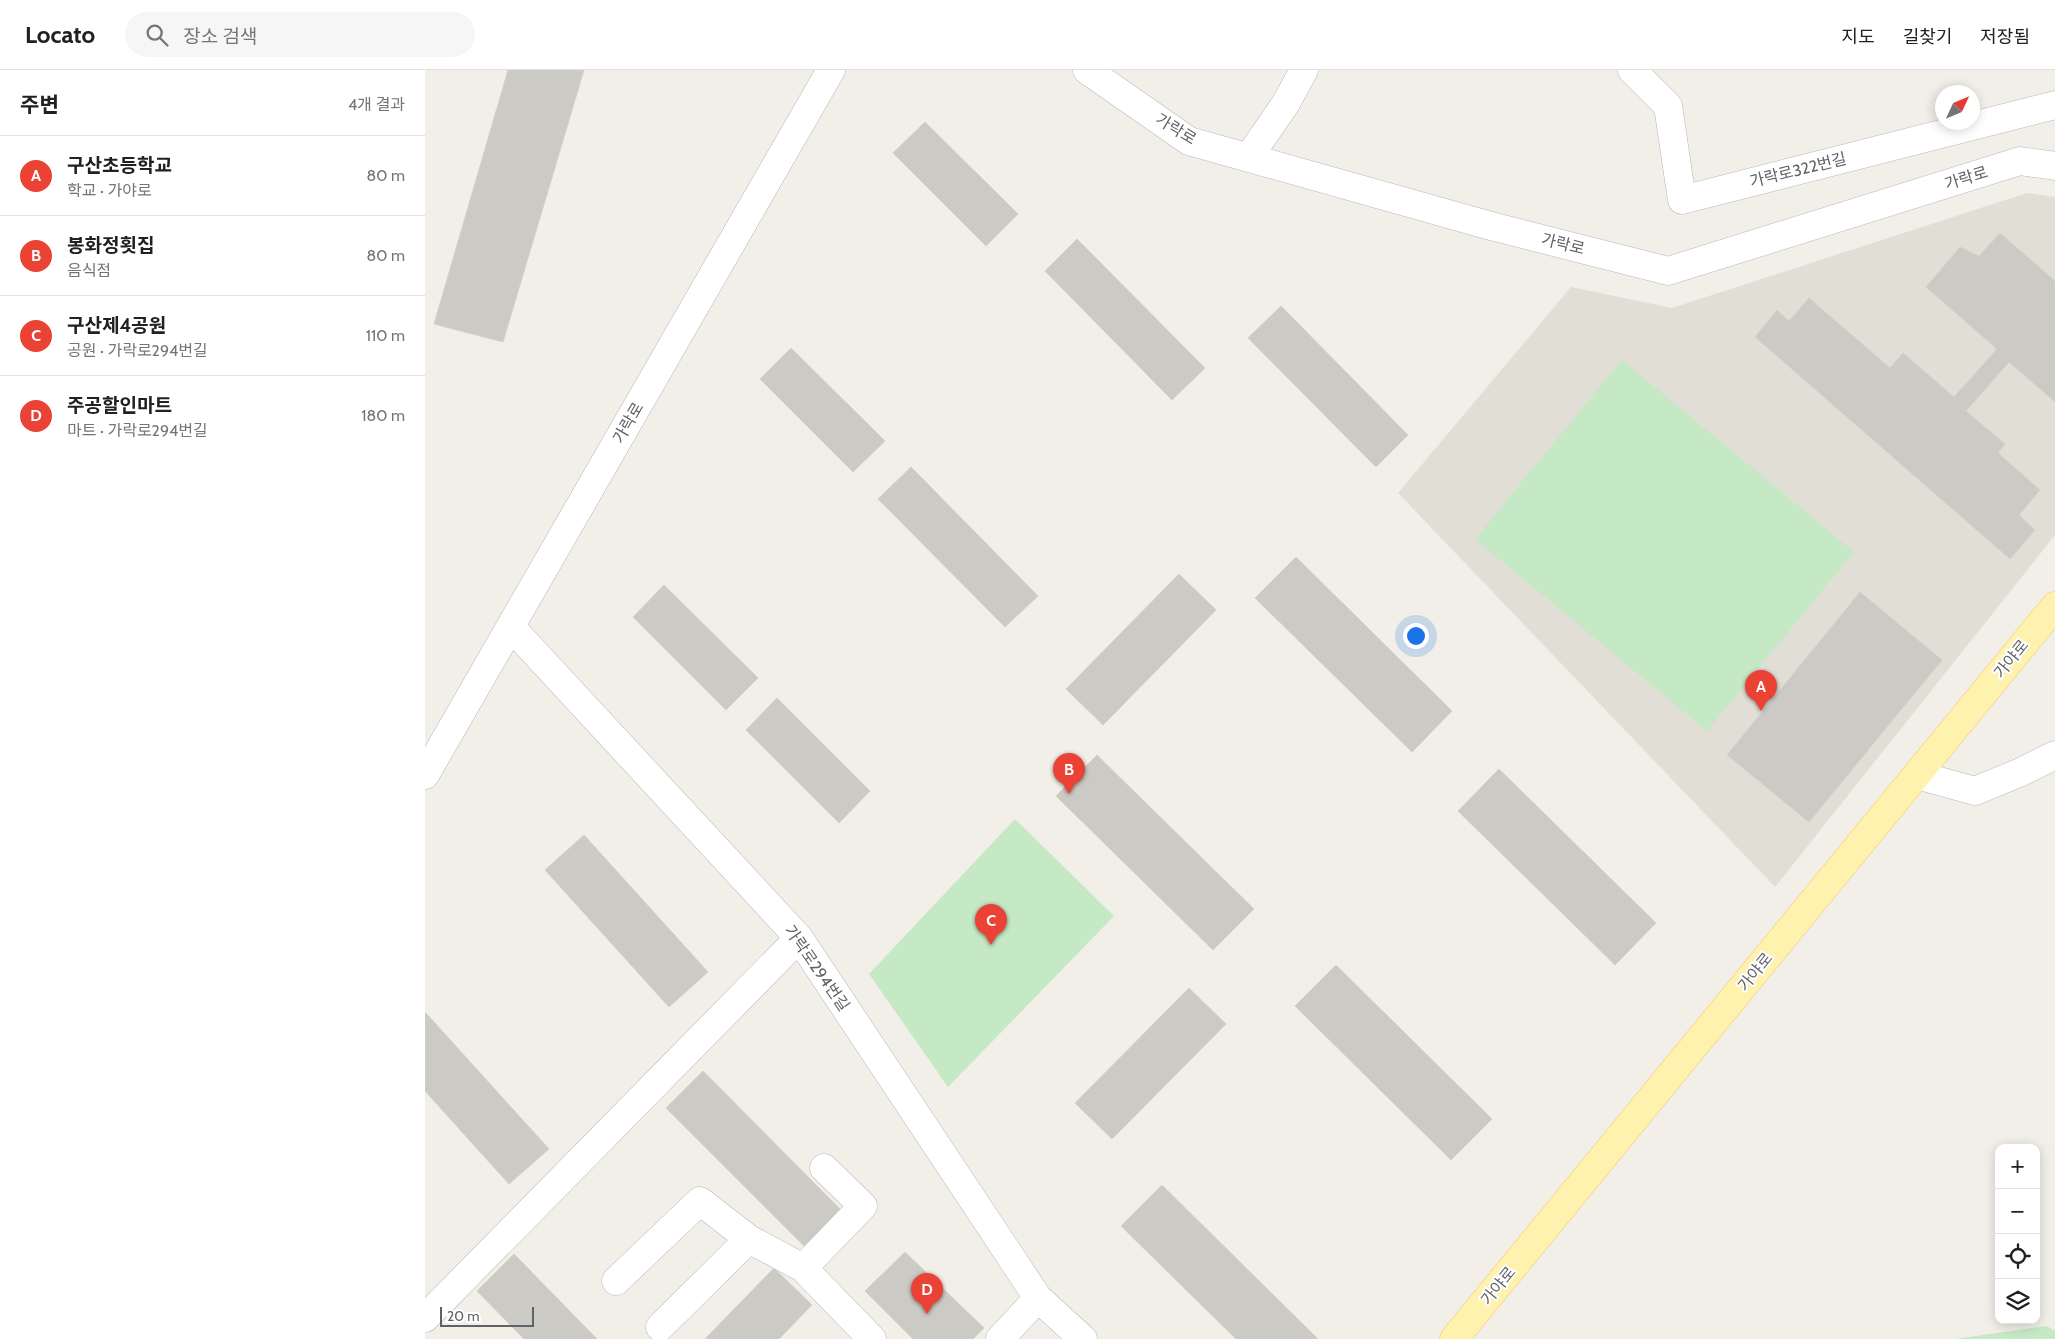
<!DOCTYPE html>
<html lang="ko">
<head>
<meta charset="utf-8">
<style>
  :root { --surface:#fff; --page:#f6f6f6; --text:#202124; --muted:#757577; --line:#e0e0e0; --accent:#ea4335 }
  body { margin:0; font-family:Cabin,"Noto Sans KR",sans-serif; background:var(--page); color:var(--text) }
  .controls { position:absolute; right:15px; bottom:15px; display:grid; overflow:hidden; border-radius:10px; box-shadow:0 2px 12px #0003 }
  .controls button { width:45px; height:45px; display:grid; place-items:center; padding:0; border:0; border-bottom:1px solid var(--line); background:var(--surface); color:var(--text); font:25px sans-serif }
  .compass { position:absolute; left:1510px; top:15px; width:45px; height:45px; border-radius:50%; background:var(--surface); box-shadow:0 2px 12px #0003; rotate:46deg }
  .scale { position:absolute; left:15px; bottom:12px; width:94px; box-sizing:border-box; padding-left:5px; border:2px solid #5f6368; border-top:0; font-size:14px; line-height:18px; white-space:nowrap; color:#5f6368; -webkit-text-stroke:4px #fff; paint-order:stroke }
  .you { position:absolute; left:990px; top:565px; width:18px; height:18px; margin:-12px; border:4px solid #fff; border-radius:50%; background:#1a73e8; box-shadow:0 0 0 8px #1a73e833 }
  .badge { display:grid; place-items:center; width:32px; height:32px; border-radius:50%; background:var(--accent); color:#fff; font-size:16px; font-weight:700 }
  .pin { position:absolute; translate:-50% -41px; filter:drop-shadow(0 1px 2px #0008) }
  .pin::after { content:''; position:absolute; top:26px; width:18px; height:15px; background:inherit; clip-path:polygon(0 0,100% 0,50% 100%) }
  .list { margin:0; padding:0; list-style:none }
  h2 { display:flex; justify-content:space-between; align-items:center; height:65px; margin:0; padding:0 20px; font-size:21px }
  h2 small { font-size:16px; font-weight:400; color:var(--muted) }
  .list li { display:grid; grid-template-columns:32px 1fr auto; gap:15px; align-items:center; box-sizing:border-box; height:80px; padding:0 20px; border-top:1px solid var(--line) }
  .list b { display:block; font-size:19px; white-space:nowrap }
  .list p { margin:0; font-size:16px; white-space:nowrap; color:var(--muted) }
  .list em { font-size:16px; font-style:normal; color:var(--muted) }
  .icon { flex:none; width:28px; height:28px; fill:none; stroke:currentColor; stroke-width:2; stroke-linecap:round; stroke-linejoin:round }
  .map { position:relative; flex:none; width:1630px; height:1269px; overflow:hidden }
  header { display:flex; align-items:center; gap:30px; box-sizing:border-box; height:70px; padding:0 25px; background:var(--surface); border-bottom:1px solid var(--line) }
  header strong { font-size:24px }
  nav { display:flex; gap:28px; margin-inline-start:auto; font-size:18px }
  .search { width:350px; height:45px; background:var(--page); display:flex; align-items:center; gap:12px; box-sizing:border-box; padding:0 18px; border-radius:28px; color:var(--muted); font-size:19px }
  main { display:flex }
  aside { flex:1; background:var(--surface) }
  .map>svg:first-child { display:block }
  .education { fill:#e1ded6 }
  .green { fill:#c5e8c5 }
  .building { fill:#cccac5; stroke:#d6d1c6 }
  .lines { fill:none; stroke-linecap:round; stroke-linejoin:round }
  .minor-casing { stroke:#b5b8bc; stroke-width:29 }
  .major-casing { stroke:#f2c960; stroke-width:29 }
  .minor { stroke:#fff; stroke-width:28 }
  .major { stroke:#fff2af; stroke-width:28 }
  .labels { text-anchor:middle; dominant-baseline:central; stroke-width:4; stroke-linejoin:round; paint-order:stroke }
  .street-label { font-size:16px; fill:#5f6368; stroke:#fff }
</style>
</head>
<body>
<header>
<strong>Locato</strong>
<div class="search"><svg class="icon" aria-label="search" viewBox="0 0 24 24"><circle cx="10" cy="10" r="6"/><path d="M15 15l6 6"/></svg>장소 검색</div>
<nav><a>지도</a><a>길찾기</a><a>저장됨</a></nav>
</header>
<main>
<aside>
<h2>주변<small>4개 결과</small></h2>
<ul class="list">
<li><span class="badge">A</span><div><b>구산초등학교</b><p>학교 · 가야로</p></div><em>80 m</em></li>
<li><span class="badge">B</span><div><b>봉화정횟집</b><p>음식점</p></div><em>80 m</em></li>
<li><span class="badge">C</span><div><b>구산제4공원</b><p>공원 · 가락로294번길</p></div><em>110 m</em></li>
<li><span class="badge">D</span><div><b>주공할인마트</b><p>마트 · 가락로294번길</p></div><em>180 m</em></li>
</ul>
</aside>
<div class="map">
<svg width="1630" height="1269" viewBox="0 0 1630 1269">
  <rect width="100%" height="100%" fill="#f1efe8"/>
  <path class="education" d="M1602 123 1630 127V465L1350 817 973 423 1146 217 1247 238Z"/>
  <path class="green" d="M1197 290 1429 482 1282 661 1050 469Z
    M590 749 689 846 523 1017 444 904Z
    M1622 1256 1630 1261V1269H1530Z"/>
  <path class="building" d="M83 0H159L78 272 9 254Z
    M500 52 593 144 561 176 468 83Z
    M1575 163 1630 211V332L1584 292 1541 341 1580 374 1573 383 1615 420 1594 445 1610 460 1585 489 1330 267 1352 240 1364 251 1384 228 1465 298 1478 283 1529 327 1572 279 1501 217 1535 177 1554 186Z
    M652 169 780 298 747 330 620 201Z
    M856 236 983 365 951 397 823 268Z
    M366 278 460 371 428 402 335 309Z
    M486 397 613 526 580 557 453 429Z
    M871 487 1027 641 987 682 830 528Z
    M754 504 791 540 678 655 641 619Z
    M239 515 333 608 301 640 208 547Z
    M1435 522 1517 590 1384 752 1302 685Z
    M352 628 445 721 414 753 321 660Z
    M672 685 829 839 788 880 631 726Z
    M1074 699 1231 853 1190 895 1033 741Z
    M159 765 283 902 244 937 120 800Z
    M911 895 1067 1049 1026 1090 870 936Z
    M764 918 801 954 687 1069 650 1033Z
    M0 942 124 1079 84 1114 0 1021Z
    M278 1001 417 1141 380 1177 241 1038Z
    M737 1115 893 1269H811L696 1156Z
    M480 1182 559 1258 548 1269H488L440 1221Z
    M89 1184 172 1269H99L52 1221Z
    M349 1198 387 1235 354 1269H280Z"/>
  <g class="lines">
    <defs>
      <path id="minor" d="M662 0 764 71 1066 156 1243 201 1595 91 1630 96
        M1207 0 1243 36 1257 130 1630 35
        M824 87 861 33 879 0
        M86 557 374 868 613 1228 658 1269
        M0 705 406 0
        M1492 705 1550 721 1596 702 1630 685
        M378 1198 447 1269
        M191 1211 275 1131 324 1169
        M0 1248 374 868
        M235 1257 324 1169 378 1198 438 1136 399 1098
        M575 1269 613 1228"/>
      <path id="major" d="M1029 1269 1630 536"/>
    </defs>
    <use href="#minor" class="minor-casing"/>
    <use href="#major" class="major-casing"/>
    <use href="#minor" class="minor"/>
    <use href="#major" class="major"/>
  </g>
  <g class="labels">
    <g class="street-label">
      <text transform="translate(751 59) rotate(31)">가락로</text>
      <text transform="translate(1373 100) rotate(-14)">가락로322번길</text>
      <text transform="translate(1541 108) rotate(-17)">가락로</text>
      <text transform="translate(1138 174) rotate(14)">가락로</text>
      <text transform="translate(203 353) rotate(-60)">가락로</text>
      <text transform="translate(1586 589) rotate(-51)">가야로</text>
      <text transform="translate(392 898) rotate(55)">가락로294번길</text>
      <text transform="translate(1330 902) rotate(-51)">가야로</text>
      <text transform="translate(1073 1216) rotate(-51)">가야로</text>
    </g>
  </g>
</svg>
<div class="controls">
<button>+</button>
<button>−</button>
<button><svg class="icon" aria-label="locate" viewBox="0 0 24 24"><circle cx="12" cy="12" r="6"/><path d="M12 2v4M12 18v4M2 12h4M18 12h4"/></svg></button>
<button><svg class="icon" aria-label="layers" viewBox="0 0 24 24"><path d="M12 4l9 5-9 5-9-5zM3 14l9 5 9-5"/></svg></button>
</div>
<svg class="compass" viewBox="-18 -18 36 36"><path d="M0-13l5 13h-10z" fill="#e53935"/><path d="M0 13l5-13h-10z" fill="#757577"/></svg>
<div class="scale">20 m</div>
<div class="you"></div>
<div class="pin badge" style="left:1336px;top:641px">A</div>
<div class="pin badge" style="left:644px;top:724px">B</div>
<div class="pin badge" style="left:566px;top:875px">C</div>
<div class="pin badge" style="left:502px;top:1244px">D</div>
</div>
</main>
</body>
</html>
